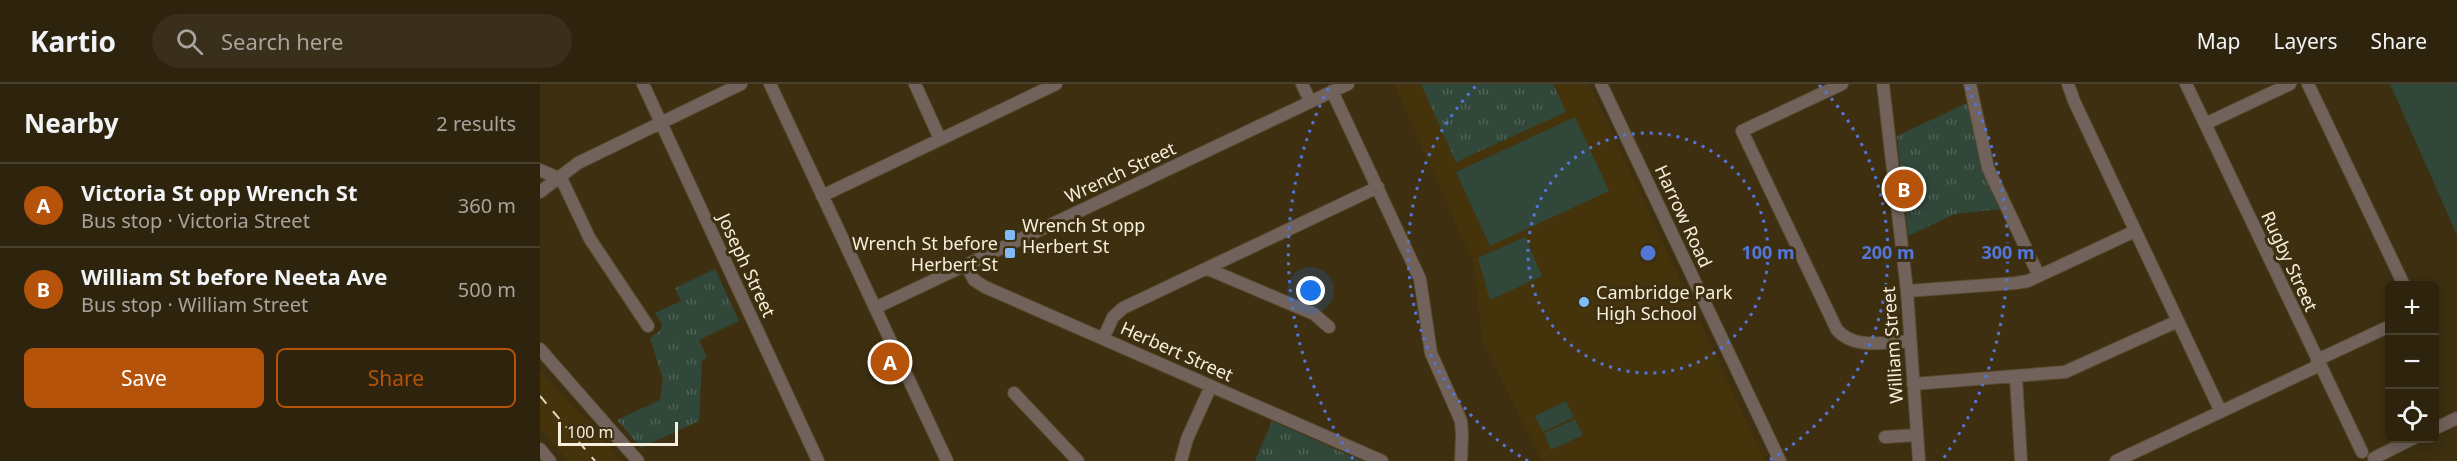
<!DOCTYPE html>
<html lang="en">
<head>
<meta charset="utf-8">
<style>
  :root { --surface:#2e230c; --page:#3a2f1a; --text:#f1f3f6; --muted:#a7a49d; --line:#49402d; --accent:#b45309 }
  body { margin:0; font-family:"Noto Sans",sans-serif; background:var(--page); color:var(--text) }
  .controls { position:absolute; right:18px; bottom:18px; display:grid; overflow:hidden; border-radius:9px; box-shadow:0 3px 15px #0003 }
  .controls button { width:54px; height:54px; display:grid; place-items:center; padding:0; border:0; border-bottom:2px solid var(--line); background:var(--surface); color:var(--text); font:30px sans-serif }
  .scale { position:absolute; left:18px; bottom:15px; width:120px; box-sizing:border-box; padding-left:6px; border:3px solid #f7efdd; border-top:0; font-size:16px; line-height:21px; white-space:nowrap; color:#f7efdd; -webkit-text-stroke:4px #3d2f10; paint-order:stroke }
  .you { position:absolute; left:771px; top:207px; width:21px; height:21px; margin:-15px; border:4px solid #fff; border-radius:50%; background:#1a73e8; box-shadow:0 0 0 9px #1a73e833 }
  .badge { display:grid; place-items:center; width:39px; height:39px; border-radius:50%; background:var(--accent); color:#fff; font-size:20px; font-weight:700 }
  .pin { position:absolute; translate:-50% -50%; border:3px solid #fff; box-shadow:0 2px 6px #0006 }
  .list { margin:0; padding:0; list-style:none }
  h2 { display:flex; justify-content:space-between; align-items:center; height:78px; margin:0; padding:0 24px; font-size:26px }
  h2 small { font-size:20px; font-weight:400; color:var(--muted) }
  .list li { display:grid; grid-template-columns:39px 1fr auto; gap:18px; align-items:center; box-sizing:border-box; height:84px; padding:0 24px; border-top:2px solid var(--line) }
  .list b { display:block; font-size:22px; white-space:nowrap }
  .list p { margin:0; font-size:20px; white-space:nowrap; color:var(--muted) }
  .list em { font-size:20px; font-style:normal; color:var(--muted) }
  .actions { display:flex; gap:12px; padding:18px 24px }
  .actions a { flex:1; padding:14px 0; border:2px solid var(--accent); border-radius:9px; text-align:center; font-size:21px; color:var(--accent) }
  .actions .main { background:var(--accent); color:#fff }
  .icon { flex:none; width:33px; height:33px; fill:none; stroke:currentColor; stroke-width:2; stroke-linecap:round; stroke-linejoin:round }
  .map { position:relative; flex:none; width:1917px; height:377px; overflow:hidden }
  header { display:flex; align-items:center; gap:36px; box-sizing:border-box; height:84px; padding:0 30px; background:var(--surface); border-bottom:2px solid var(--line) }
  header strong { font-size:28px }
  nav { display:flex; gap:33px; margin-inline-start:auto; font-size:21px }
  .search { width:420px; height:54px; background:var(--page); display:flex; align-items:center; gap:15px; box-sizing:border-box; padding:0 21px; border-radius:33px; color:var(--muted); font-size:22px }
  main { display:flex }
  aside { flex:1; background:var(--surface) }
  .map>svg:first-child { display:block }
  .built { fill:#45340b }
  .grass { fill:#31473a }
  .park { fill:url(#park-tufts) }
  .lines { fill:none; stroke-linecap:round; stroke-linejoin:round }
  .minor-casing { stroke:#574a2d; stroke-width:14 }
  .minor { stroke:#71625b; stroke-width:12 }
  .rail { stroke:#ded5c1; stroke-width:2; stroke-dasharray:10 10; stroke-linecap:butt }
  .ring { fill:none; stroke:#5476d9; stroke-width:3; stroke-dasharray:3 6 }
  .poi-dot { fill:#81bcfa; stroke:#3d2f10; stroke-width:2 }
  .labels { text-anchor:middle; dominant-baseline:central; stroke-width:6; stroke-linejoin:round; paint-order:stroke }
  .street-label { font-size:18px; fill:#f7efdd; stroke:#3d2f10 }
  .poi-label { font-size:18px; fill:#f7efdd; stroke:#3d2f10; text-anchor:start }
  .centre { fill:#5476d9; stroke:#3d2f10; stroke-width:3 }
  .ring-label { font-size:18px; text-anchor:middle; font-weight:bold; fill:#5476d9; stroke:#3d2f10; stroke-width:6; stroke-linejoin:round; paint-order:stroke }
</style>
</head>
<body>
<header>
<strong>Kartio</strong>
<div class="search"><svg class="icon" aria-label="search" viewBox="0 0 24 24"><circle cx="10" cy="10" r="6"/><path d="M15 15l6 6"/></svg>Search here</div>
<nav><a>Map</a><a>Layers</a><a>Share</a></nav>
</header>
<main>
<aside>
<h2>Nearby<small>2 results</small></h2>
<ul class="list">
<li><span class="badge">A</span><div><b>Victoria St opp Wrench St</b><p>Bus stop · Victoria Street</p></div><em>360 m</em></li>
<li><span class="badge">B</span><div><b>William St before Neeta Ave</b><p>Bus stop · William Street</p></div><em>500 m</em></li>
</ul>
<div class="actions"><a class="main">Save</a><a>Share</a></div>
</aside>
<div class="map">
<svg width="1917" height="377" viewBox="0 0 1917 377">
  <defs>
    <pattern id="park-tufts" width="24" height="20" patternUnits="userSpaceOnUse" patternTransform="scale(1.5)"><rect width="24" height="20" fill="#31473a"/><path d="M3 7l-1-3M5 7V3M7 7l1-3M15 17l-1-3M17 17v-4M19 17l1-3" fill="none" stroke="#506256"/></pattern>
  </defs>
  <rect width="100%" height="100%" fill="#3d2f10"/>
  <path class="built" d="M854 0H1049L1225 377H1001L942 255 934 181Z
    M0 286 68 361 81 377H28L0 344Z"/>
  <path class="grass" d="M1850 0H1917V151Z
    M1035 33 1069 107 950 162 916 88Z
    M985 153 1002 192 950 216 938 174Z
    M1026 317 1034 333 1003 348 995 332Z
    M1035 335 1043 351 1011 366 1004 349Z"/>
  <path class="park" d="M881 0H1013L1026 28 916 78Z
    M1429 18 1461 125 1415 130 1368 152 1357 52Z
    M175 185 199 237 159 256 167 273 162 276 159 337 101 364 77 336 120 316 123 295 110 254 120 247 122 240 115 229 141 217 135 204Z
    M732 337 822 377H715Z"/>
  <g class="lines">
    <defs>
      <path id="minor" d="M103 0 278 377
        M230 0 407 377
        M375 0 400 55
        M762 0 770 17
        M1061 0 1240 377
        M1302 0 1202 47 1297 246C1315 266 1345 258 1370 257
        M1343 0 1367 207 1379 377
        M1430 0 1448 84 1499 192
        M1528 0 1534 17 1681 328
        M1646 0 1822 368
        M1768 0 1864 201
        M792 7 880 195 891 269 921 337 922 352 921 377
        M1665 40 1750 0
        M0 86 18 94
        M20 92 50 155 108 242
        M0 108 38 79 201 0
        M282 112 516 0
        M426 181 434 196 445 203 842 377
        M668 185 774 230 789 243
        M1367 207 1476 199 1488 197 1595 147
        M335 224 808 0
        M563 255 573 233 583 224 838 103
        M0 265 98 377
        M1777 276 1850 242
        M1476 293 1481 377
        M1373 300 1525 288 1638 237
        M474 309 538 377
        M1894 345 1917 334
        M1345 353 1377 351
        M0 365 10 377
        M1834 374 1874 354
        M641 377 647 355 671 302
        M1576 377 1780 281"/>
    </defs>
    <use href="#minor" class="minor-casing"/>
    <use href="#minor" class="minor"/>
    <path class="rail" d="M0 312 55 377"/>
  </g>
  <g class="ring">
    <circle cx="1108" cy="169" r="120"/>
    <path d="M988 377A240 240 0 0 1 937 1M1279 1A240 240 0 0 1 1228 377"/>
    <path d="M813 375A360 360 0 0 1 789 3M1427 3A360 360 0 0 1 1403 375"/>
  </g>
  <g class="poi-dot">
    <rect x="464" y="145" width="12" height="12" rx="3"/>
    <rect x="464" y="163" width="12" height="12" rx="3"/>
    <circle cx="1044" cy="218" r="6"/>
  </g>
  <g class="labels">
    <g class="street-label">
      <text transform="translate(580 88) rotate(-25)">Wrench Street</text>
      <text transform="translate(1144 132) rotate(65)">Harrow Road</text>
      <text transform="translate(1750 177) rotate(65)">Rugby Street</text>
      <text transform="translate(207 181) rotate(65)">Joseph Street</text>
      <text transform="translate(1352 261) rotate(-94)">William Street</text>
      <text transform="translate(637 267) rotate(24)">Herbert Street</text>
    </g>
    <g class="poi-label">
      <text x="482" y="141">Wrench St opp<tspan x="482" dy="21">Herbert St</tspan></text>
      <text x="458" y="159" text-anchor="end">Wrench St before<tspan x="458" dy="21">Herbert St</tspan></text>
      <text x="1056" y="208">Cambridge Park<tspan x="1056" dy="21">High School</tspan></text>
    </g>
  </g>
  <circle cx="1108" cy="169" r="9" class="centre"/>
  <g class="ring-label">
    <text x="1228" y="175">100 m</text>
    <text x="1348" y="175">200 m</text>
    <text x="1468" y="175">300 m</text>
  </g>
</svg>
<div class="controls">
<button>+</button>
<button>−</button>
<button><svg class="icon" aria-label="locate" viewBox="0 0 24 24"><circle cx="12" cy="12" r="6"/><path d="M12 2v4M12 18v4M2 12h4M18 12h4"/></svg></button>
</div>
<div class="scale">100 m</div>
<div class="you"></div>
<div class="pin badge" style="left:350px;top:278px">A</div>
<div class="pin badge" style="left:1364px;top:105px">B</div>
</div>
</main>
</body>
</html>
